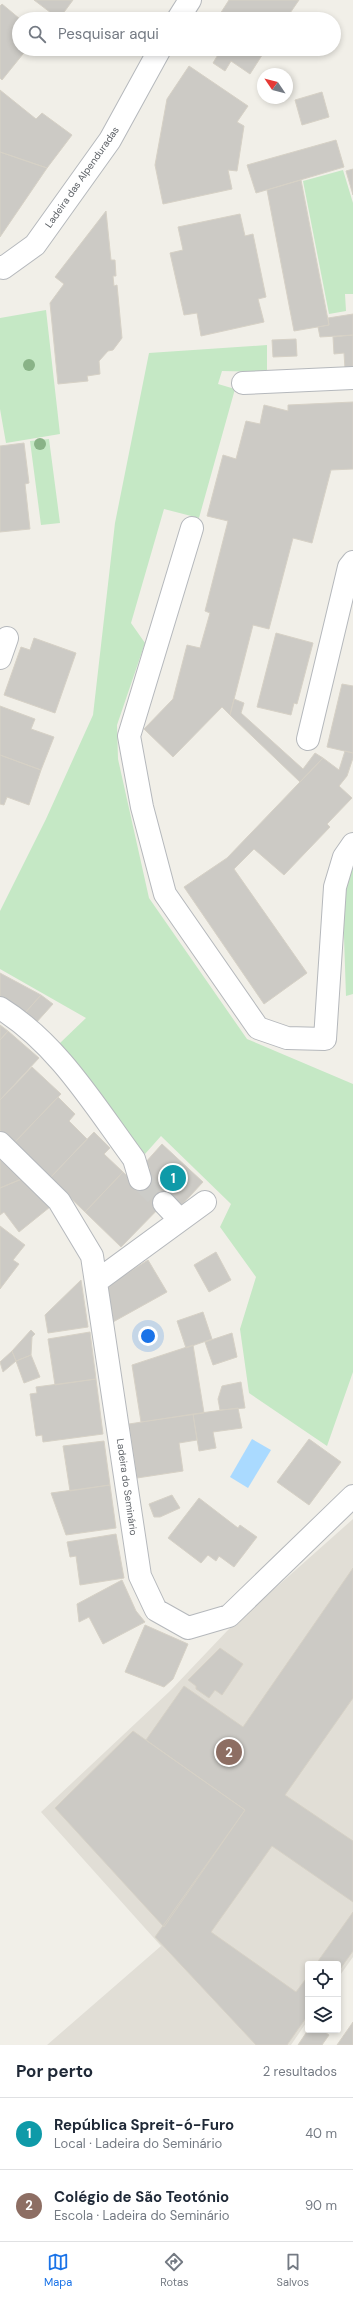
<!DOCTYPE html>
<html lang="pt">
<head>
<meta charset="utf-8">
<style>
  :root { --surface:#fff; --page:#f2f2f3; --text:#1f2937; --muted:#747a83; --line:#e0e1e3; --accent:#1a73e8 }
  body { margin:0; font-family:"DM Sans",sans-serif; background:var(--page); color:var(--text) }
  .controls { position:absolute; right:12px; bottom:12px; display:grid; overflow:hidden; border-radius:4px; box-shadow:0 2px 6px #0003 }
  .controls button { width:36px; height:36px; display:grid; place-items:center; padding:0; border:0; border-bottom:1px solid var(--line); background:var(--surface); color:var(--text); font:20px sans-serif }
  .compass { position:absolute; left:257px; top:68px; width:36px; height:36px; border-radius:50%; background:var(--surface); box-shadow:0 2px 6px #0003; rotate:305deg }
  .you { position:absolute; left:148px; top:1336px; width:14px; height:14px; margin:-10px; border:3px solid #fff; border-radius:50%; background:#1a73e8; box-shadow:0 0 0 6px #1a73e833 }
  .badge { display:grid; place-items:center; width:26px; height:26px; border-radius:50%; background:var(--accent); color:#fff; font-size:13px; font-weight:700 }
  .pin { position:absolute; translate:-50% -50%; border:2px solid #fff; box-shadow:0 1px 4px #0006 }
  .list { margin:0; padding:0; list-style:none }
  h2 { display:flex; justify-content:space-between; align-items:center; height:52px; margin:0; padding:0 16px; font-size:17px }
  h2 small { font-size:13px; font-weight:400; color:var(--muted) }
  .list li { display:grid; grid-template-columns:26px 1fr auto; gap:12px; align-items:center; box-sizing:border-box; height:72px; padding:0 16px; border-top:1px solid var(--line) }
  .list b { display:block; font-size:15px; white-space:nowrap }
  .list p { margin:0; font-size:13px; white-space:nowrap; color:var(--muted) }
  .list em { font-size:13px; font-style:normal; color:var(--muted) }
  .icon { flex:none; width:22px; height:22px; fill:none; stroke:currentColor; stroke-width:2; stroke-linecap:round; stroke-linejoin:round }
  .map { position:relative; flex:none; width:353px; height:2045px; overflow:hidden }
  .search { position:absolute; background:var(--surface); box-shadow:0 2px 6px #0003; left:12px; right:12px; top:12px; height:44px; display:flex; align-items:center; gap:10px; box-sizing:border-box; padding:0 14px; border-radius:22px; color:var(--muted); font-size:15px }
  .sheet { height:196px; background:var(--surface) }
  nav { display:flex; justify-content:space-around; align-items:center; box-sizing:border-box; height:56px; border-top:1px solid var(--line); background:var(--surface); font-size:11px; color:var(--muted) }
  nav a { display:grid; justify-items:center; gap:2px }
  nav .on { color:var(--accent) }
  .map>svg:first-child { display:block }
  .education { fill:#e1ded6 }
  .green { fill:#c5e8c5 }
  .water { fill:#aadaff }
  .building { fill:#cccac5; stroke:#d6d1c6 }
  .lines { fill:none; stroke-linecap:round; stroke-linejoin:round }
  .minor-tunnel { stroke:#ccccc8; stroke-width:22; stroke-dasharray:22 11; stroke-linecap:butt }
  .minor-casing { stroke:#b5b8bc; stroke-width:24 }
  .minor { stroke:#fff; stroke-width:22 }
  .tree { fill:#89b387 }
  .labels { text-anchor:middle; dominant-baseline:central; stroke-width:4; stroke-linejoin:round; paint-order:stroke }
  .street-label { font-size:10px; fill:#5f6368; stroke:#fff }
</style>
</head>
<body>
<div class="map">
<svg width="353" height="2045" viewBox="0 0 353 2045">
  <rect width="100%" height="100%" fill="#f1efe8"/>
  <path class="education" d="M353 1519V1957L338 1978V1964H308V2020L291 2045H47L161 1946 41 1812 170 1691 227 1631Z"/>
  <path class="green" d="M343 170 353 203V294H345L346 311 329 314 303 181Z
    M46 310 60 434 6 443 0 409V318Z
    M267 345V372L222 371 218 384 235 389 199 518 164 509 131 623 145 643 117 725 118 759 149 898 247 1039 353 1084V1372L327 1446 249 1393 240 1329 256 1277 220 1227 231 1204 161 1136 145 1154 60 1043 86 1018 0 969V911L46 819 93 715 115 523 149 353Z
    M49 439 60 523 41 525 30 441Z
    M353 852V994L346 996 343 908 345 876Z"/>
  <path class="water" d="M252 1439 271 1450 248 1488 230 1477Z"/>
  <path class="building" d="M34 0H73L59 19Z
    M229 0H299L286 19H222L224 16 220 14Z
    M2 4 20 19 19 49H27L2 80 0 78V6Z
    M213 49H266L250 74 231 61 225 71 213 63 219 53Z
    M189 66 248 106 237 122 244 126 237 171 228 170 232 189 163 204 155 165 167 99Z
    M0 90 36 119 42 113 72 135 47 168 0 152Z
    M322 92 329 117 302 125 295 100Z
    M336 140 344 167 256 193 247 165Z
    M0 152 47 168 0 237Z
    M353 169V195L346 171Z
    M301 180 329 325 294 331 267 190Z
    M106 211 111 260H115L116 276H113L114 286 117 285 122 338 113 350 108 351 99 361 100 374 87 376 88 381 58 384 50 303 64 284 55 277Z
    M240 214 245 236 253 234 266 297 258 299 264 322 201 336 197 313 184 315 170 253 183 250 178 227Z
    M353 314V335L320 337 318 327 329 325 328 318Z
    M353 335V369H345L344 353 334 354 333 337Z
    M296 339 297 356 273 357 272 340Z
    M353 402V469L331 470 312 543 293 538 269 629 253 625 230 715 222 707 173 757 144 729 173 699 187 645 200 648 210 613 205 611 228 521 207 516 223 455 236 459 246 421 260 424 264 405 288 411V405Z
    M24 443 29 483 25 484 30 529 0 532V446Z
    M276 633 313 643 297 704 294 703 291 715 257 707Z
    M34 638 76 653 55 713 4 695 21 647 30 650Z
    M342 684 353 686V753L327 747Z
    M234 699 244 703 241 713 303 769 315 753 323 758 300 782 230 715Z
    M0 706 35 719 31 729 54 737 41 770 0 755Z
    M345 751 353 753V758L347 776 339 786 352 798 327 824 330 827 284 875 254 849 234 869 307 973 264 1004 184 887 227 858 323 758 339 770Z
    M0 755 41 770 29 805 7 797 4 805 0 804Z
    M0 973 41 995 24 1014 0 1000Z
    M41 995 53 1004 35 1024 24 1014Z
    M0 1025 8 1031 0 1040Z
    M8 1031 39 1058 0 1100V1040Z
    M32 1067 61 1094 14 1143 0 1130V1100Z
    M58 1097 75 1114 69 1121 87 1139 50 1178 14 1143Z
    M94 1132 110 1148 104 1154 123 1172 85 1212 50 1178Z
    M162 1144 203 1182 177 1210 143 1175 150 1168 145 1163Z
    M0 1155 24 1178 0 1188Z
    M123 1172 135 1184 143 1175 168 1199 121 1247 85 1212Z
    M24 1178 50 1207 19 1232 4 1212 0 1215V1188Z
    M0 1226 25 1245 13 1260 19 1264 0 1289Z
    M216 1252 231 1280 209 1292 194 1265Z
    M148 1260 167 1292 113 1322 107 1286Z
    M81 1280 88 1327 48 1333 45 1315Z
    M203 1312 212 1339 186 1348 177 1321Z
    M31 1330 35 1334 32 1337 31 1355 16 1361 12 1351Z
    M90 1332 96 1379 55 1385 48 1339Z
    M232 1333 237 1357 213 1365 205 1342Z
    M193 1345 204 1413 141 1422 132 1365Z
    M12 1351 16 1361 3 1372 0 1362Z
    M31 1355 40 1377 24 1383 16 1361Z
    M96 1379 103 1434 43 1442 42 1435 36 1436 30 1394 37 1393 36 1387Z
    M241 1382 245 1408 220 1410 218 1399 222 1386Z
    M238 1408 242 1428 213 1432 216 1448 199 1451 193 1414Z
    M193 1414 197 1440 179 1443 183 1471 137 1478 129 1424Z
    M309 1439 341 1462 309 1505 277 1482Z
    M104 1441 110 1485 70 1491 63 1446Z
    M110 1485 116 1528 66 1535 51 1493Z
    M172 1495 180 1508 160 1517H154L149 1504Z
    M199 1498 238 1528 240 1525 257 1537 234 1567 219 1556 216 1561 208 1555 201 1563 168 1538Z
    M116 1534 124 1578 80 1585 76 1556 70 1557 67 1542Z
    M353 1568V1698L285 1795 353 1841V1902L272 1846 211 1932 296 1992 308 1976V2015L287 2045H256L155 1937 245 1810 146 1740 184 1686 243 1727Z
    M122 1580 136 1611 145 1622 103 1644 89 1617 79 1622 77 1604Z
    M145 1625 188 1644 173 1679 164 1687 125 1672Z
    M220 1648 243 1664 222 1695 215 1690 209 1698 196 1689V1686L188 1680Z
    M133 1731 245 1810 164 1927 55 1808Z
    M353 1912V1951L338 1972V1964H316Z
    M353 2022V2045H337Z
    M308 2030H322L329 2035 322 2045H298Z"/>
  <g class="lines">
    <path class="minor-tunnel" d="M140 1179 164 1203"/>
    <defs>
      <path id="minor" d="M178 19 190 0
        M0 267 3 268 35 245 110 140 160 49
        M243 383 353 378
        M192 528 129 736 142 807 165 894 258 1028 287 1038 325 1039 335 887 344 857 353 844
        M0 658 7 638
        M308 739 349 567 353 562
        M0 1008C58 1044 94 1105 134 1159L140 1179
        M0 1143 59 1201 92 1256 140 1576 156 1610 188 1628 229 1616 353 1496
        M164 1203 180 1220
        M97 1281 205 1202"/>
    </defs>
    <use href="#minor" class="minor-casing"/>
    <use href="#minor" class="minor"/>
  </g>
  <g class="tree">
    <circle cx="29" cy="365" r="6"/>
    <circle cx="40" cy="444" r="6"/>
  </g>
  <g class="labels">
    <g class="street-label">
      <text transform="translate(82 177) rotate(-55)">Ladeira das Alpenduradas</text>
      <text transform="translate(127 1487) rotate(82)">Ladeira do Seminário</text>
    </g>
  </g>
</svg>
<div class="controls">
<button><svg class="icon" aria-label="locate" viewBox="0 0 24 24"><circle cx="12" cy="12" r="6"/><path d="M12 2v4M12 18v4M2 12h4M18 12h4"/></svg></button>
<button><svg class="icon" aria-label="layers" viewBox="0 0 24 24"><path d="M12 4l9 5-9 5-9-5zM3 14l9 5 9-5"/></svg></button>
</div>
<svg class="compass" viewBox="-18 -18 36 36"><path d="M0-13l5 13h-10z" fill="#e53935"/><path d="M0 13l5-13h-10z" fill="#747a83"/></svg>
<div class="you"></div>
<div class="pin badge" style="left:173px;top:1178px;background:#0f9aa8">1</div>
<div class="pin badge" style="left:229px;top:1752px;background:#8d6e63">2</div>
<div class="search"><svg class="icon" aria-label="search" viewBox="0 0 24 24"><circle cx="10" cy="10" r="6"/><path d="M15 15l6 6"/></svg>Pesquisar aqui</div>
</div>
<section class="sheet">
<h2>Por perto<small>2 resultados</small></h2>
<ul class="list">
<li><span class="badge" style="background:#0f9aa8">1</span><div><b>República Spreit-ó-Furo</b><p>Local · Ladeira do Seminário</p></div><em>40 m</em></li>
<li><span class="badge" style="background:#8d6e63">2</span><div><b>Colégio de São Teotónio</b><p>Escola · Ladeira do Seminário</p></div><em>90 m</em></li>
</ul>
</section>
<nav>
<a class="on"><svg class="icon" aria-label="map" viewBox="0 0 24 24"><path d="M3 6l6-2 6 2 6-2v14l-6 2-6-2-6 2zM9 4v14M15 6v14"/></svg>Mapa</a>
<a><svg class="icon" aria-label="directions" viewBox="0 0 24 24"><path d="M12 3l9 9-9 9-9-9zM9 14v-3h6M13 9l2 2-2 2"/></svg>Rotas</a>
<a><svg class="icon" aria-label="saved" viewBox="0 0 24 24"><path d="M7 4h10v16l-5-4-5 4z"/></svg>Salvos</a>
</nav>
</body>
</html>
